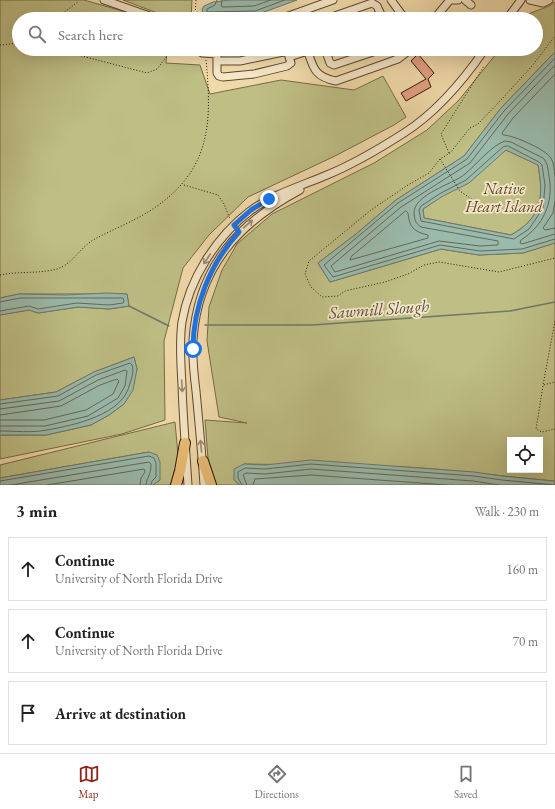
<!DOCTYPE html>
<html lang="en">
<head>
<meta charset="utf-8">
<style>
  :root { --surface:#fff; --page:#f6f6f6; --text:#202124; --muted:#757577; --line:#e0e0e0; --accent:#8f2418 }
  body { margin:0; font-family:"EB Garamond",serif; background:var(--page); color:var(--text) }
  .controls { position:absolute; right:12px; bottom:12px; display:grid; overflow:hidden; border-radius:0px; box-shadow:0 4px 16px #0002 }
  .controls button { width:36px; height:36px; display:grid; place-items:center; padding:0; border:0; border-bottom:1px solid var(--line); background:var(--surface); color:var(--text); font:20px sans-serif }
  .stop { position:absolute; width:12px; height:12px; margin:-9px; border:3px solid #1a73e8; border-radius:50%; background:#fff }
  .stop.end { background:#1a73e8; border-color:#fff; box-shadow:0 1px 4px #0008 }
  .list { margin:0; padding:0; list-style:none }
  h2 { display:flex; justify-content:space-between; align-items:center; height:52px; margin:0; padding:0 16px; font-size:17px }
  h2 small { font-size:13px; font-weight:400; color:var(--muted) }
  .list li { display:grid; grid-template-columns:26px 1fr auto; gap:12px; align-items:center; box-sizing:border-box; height:64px; margin:0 8px 8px; padding:0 8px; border:1px solid var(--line); border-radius:0px }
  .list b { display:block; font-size:15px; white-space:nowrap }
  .list p { margin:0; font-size:13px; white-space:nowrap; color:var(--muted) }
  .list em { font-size:13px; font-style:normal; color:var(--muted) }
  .icon { flex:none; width:22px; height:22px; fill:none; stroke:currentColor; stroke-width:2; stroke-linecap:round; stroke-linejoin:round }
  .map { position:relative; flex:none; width:555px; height:485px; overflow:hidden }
  .search { position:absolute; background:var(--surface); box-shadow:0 4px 16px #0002; left:12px; right:12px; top:12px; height:44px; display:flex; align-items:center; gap:10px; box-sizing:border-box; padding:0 14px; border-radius:22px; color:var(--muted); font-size:15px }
  .sheet { height:268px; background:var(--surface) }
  nav { display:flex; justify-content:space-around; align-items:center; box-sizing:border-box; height:56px; border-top:1px solid var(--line); background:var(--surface); font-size:11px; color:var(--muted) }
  nav a { display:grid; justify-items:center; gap:2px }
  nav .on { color:var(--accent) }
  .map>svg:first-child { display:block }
  .green { fill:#bebe85; stroke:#786a46; fill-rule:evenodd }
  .water { fill:#9abaac; stroke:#70786a; fill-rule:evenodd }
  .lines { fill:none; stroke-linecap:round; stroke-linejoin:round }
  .shore { stroke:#666859; stroke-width:1 }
  .stream { stroke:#70786a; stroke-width:1.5 }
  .building { fill:#e49e82; stroke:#311606 }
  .minor-casing { stroke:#61472f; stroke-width:9 }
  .highway-casing { stroke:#311606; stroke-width:12 }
  .path { stroke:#311606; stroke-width:1; stroke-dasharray:1 2; stroke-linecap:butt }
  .minor { stroke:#f5e6c7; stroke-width:7 }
  .highway { stroke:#e8bc74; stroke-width:10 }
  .oneway { stroke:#9d8870 }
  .route { stroke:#1a73e8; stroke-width:5 }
  .labels { text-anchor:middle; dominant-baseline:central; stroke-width:3.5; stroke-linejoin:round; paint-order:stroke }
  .park-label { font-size:16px; font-style:italic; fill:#5b482c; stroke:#f5e6c7 }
  .water-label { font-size:17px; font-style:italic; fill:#564f40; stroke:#f5e6c7 }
</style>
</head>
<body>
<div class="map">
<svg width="555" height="485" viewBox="0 0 555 485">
  <rect width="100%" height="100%" fill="#f0d9a9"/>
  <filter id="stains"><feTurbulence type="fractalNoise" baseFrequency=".005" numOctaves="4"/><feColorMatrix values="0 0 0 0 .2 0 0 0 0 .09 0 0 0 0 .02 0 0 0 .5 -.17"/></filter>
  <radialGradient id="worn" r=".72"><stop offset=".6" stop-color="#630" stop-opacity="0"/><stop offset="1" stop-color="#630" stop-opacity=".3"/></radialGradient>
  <path class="green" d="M0 0H84L119 10 141 19H19V49H167L166 63 200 65 210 94 281 80 354 90 383 76 406 117 394 125 335 156 248 197 209 235 183 268 164 341 165 420 122 434 0 459V435H46L91 425 109 415 124 404 137 369 134 357 94 372 56 392 0 400V315L29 310 38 313 78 307 109 309 129 306 127 294H19L0 298Z
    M123 0H192L191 19C167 19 145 8 123 0Z
    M555 2V52L501 108 464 156 396 200 356 234 318 263 330 282 441 249 479 255 523 253 555 243V481C504 477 453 469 401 467 349 465 296 465 244 464L234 480 240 485H213L209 471 205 420 247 423 219 417 207 341 209 307 222 270 237 244 272 214 374 163 427 130 459 100 500 49H536V19H523C530 10 546 10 555 2ZM510 440H540V470H510Z
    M506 150 538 165C544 199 542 217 511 235L424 218 423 209Z
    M175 422 179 466 173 485H153L160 480 149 452 0 478V465Z"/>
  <path class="water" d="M230 0H297L256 15 204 17 202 9 204 6 213 2Z
    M555 52V243L523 253 479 255 441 249 330 282 318 263 356 234 396 200 464 156 501 108ZM506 150 538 165C544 197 542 218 511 235L424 218 423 209 443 196 469 183Z
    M107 293 127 294 129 306 109 309 78 307 38 313 29 310 0 315V298L19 294 66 295Z
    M134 357 137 369 133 390 124 404 109 415 91 425 46 435H0V400L56 392 94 372Z
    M149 452 157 455 160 462V480L153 485H0V478Z
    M311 460 474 472 502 476 554 481 555 485H240L234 480V469L244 464 265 465Z"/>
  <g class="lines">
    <path class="shore" d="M217 0 215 5 207 9V12L255 11 285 0
      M222 0 221 6 223 7 254 6 271 0
      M555 58 504 111 467 159 398 203 324 265 333 277 440 245 480 251 522 249 555 239
      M555 65 508 114 470 163 401 207 331 266 335 272 439 241 480 246 498 245V241L421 227C415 223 415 220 414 214 413 194 452 185 465 174 476 165 492 145 505 141L511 142 543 158C548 163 548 170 549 176 554 203 543 226 521 240L520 243 522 244 555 234
      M555 74 513 118 502 133 503 135C513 135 545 149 551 158 554 163 554 170 555 176
      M508 146 539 162 542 165 545 185 543 208 529 229 514 239 421 221 419 210 421 206 441 193 466 180 503 147Z
      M555 201 553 213 543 228 545 230 555 228
      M406 211 408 213C409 227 414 232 428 235V238L350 260 351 257Z
      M0 302 20 298H123L124 301 123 303 109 305 77 303 38 309 29 306 0 311
      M0 404 58 396 96 375 130 363 132 365C134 371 132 377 130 383 124 415 74 425 47 430 32 433 15 431 0 431
      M0 409 59 401 98 380 125 370 127 371 125 386 118 398 88 416 45 426H0
      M0 415 61 406 100 385 117 379 119 381 113 394 86 410 44 420H0
      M0 481 149 456 154 458 156 463V477L152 481 151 485
      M11 485 149 462 151 464C151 476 147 476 146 485
      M47 485 144 469 145 472 141 478 140 485
      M242 485 238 478V472L245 468 265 469 311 464 474 476 502 480 555 485
      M247 485 243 475 246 473 265 474 311 469 473 481 499 485
      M253 485 255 479 311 475 447 485"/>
    <path class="stream" d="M129 306 169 326
      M205 325H312L510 311 555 302"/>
  </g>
  <path class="building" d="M418 54 434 73 428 79 431 87 406 101 401 93 426 79 411 61Z"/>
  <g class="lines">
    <defs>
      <path id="minor" d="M104 0 158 19
        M391 0 405 19
        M465 0 471 5
        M530 0 543 3 549 0
        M280 19 333 0
        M326 19 372 3 377 6 383 19
        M374 19 382 16
        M434 19 450 0H458
        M507 19 521 0
        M199 49 202 53 217 54V49
        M307 49C313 67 314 77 336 81L398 59 411 49
        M325 49 330 63 334 65 382 49
        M395 49 399 58
        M326 52 335 49
        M288 53 289 57 314 49
        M217 54V73L219 76 223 77 254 74 287 66 291 63 289 57
        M217 61H240L288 51
        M188 485C186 452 183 419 182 385 181 365 179 343 182 322 189 279 216 237 250 211 273 194 301 186 327 175 354 164 379 149 404 133 437 112 463 81 485 49
        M204 485C202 454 199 423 196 391 194 375 192 357 193 340 198 266 239 223 300 190"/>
      <path id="highway" d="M203 461 211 485
        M176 485 180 471 185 443"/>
    </defs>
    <use href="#minor" class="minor-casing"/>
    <use href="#highway" class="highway-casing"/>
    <path class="path" d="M163 15 176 19
      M55 19 79 1
      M195 19 196 0
      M0 45 19 43
      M55 49 147 73 157 69 173 49
      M449 153 441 134 484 66
      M440 159 429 173 408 185 371 210 309 261 305 274 311 287 322 297 338 296 345 291 385 282 408 274 424 265 439 262 499 272 555 258
      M184 185 218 195 224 204 230 219
      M484 208 460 191 440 159 450 153 470 128 478 124 501 100 532 66 555 36
      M0 275C19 271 38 274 57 269 73 264 81 246 95 239 115 228 138 220 157 206 211 168 212 121 206 60
      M555 321 543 385 555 382
      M543 386 536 429 542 432 555 429"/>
    <use href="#minor" class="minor"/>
    <use href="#highway" class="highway"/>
  </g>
  <defs><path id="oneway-shaft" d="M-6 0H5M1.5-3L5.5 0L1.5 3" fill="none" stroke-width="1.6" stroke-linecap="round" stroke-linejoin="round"/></defs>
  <g class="oneway">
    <use href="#oneway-shaft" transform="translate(248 224) rotate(-41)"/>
    <use href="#oneway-shaft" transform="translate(207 259) rotate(123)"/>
    <use href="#oneway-shaft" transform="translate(182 386) rotate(87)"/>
    <use href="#oneway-shaft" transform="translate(201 446) rotate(-95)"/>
  </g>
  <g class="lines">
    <path class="route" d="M193 349C193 307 210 263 239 232L234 225 251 210 269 199"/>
  </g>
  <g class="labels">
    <g class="park-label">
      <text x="504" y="188">Native<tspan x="504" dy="18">Heart Island</tspan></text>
    </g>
    <g class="water-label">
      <text transform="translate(379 309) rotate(-4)">Sawmill Slough</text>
    </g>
  </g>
  <rect width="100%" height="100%" filter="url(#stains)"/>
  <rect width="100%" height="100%" fill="url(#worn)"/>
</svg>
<div class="controls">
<button><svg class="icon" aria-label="locate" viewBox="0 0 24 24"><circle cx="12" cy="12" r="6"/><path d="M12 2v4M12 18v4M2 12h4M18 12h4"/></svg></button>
</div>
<div class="stop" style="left:193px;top:349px"></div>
<div class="stop end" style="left:269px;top:199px"></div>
<div class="search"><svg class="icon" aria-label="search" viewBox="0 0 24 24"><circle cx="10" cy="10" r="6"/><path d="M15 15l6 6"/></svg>Search here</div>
</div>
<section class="sheet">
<h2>3 min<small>Walk · 230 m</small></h2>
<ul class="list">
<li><svg class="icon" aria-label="ahead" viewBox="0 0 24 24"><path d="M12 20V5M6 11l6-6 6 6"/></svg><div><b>Continue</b><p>University of North Florida Drive</p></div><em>160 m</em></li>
<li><svg class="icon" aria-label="ahead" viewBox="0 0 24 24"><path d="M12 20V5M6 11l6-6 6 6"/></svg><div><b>Continue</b><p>University of North Florida Drive</p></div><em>70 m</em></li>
<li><svg class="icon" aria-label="arrive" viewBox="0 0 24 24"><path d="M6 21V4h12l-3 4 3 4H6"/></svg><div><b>Arrive at destination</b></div></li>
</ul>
</section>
<nav>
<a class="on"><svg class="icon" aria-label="map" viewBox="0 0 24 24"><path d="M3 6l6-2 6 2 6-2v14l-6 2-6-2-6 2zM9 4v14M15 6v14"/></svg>Map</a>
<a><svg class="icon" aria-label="directions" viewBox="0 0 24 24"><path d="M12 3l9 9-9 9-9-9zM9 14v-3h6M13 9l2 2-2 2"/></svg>Directions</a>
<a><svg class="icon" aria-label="saved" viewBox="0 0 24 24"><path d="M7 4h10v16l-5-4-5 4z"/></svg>Saved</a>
</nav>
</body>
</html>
